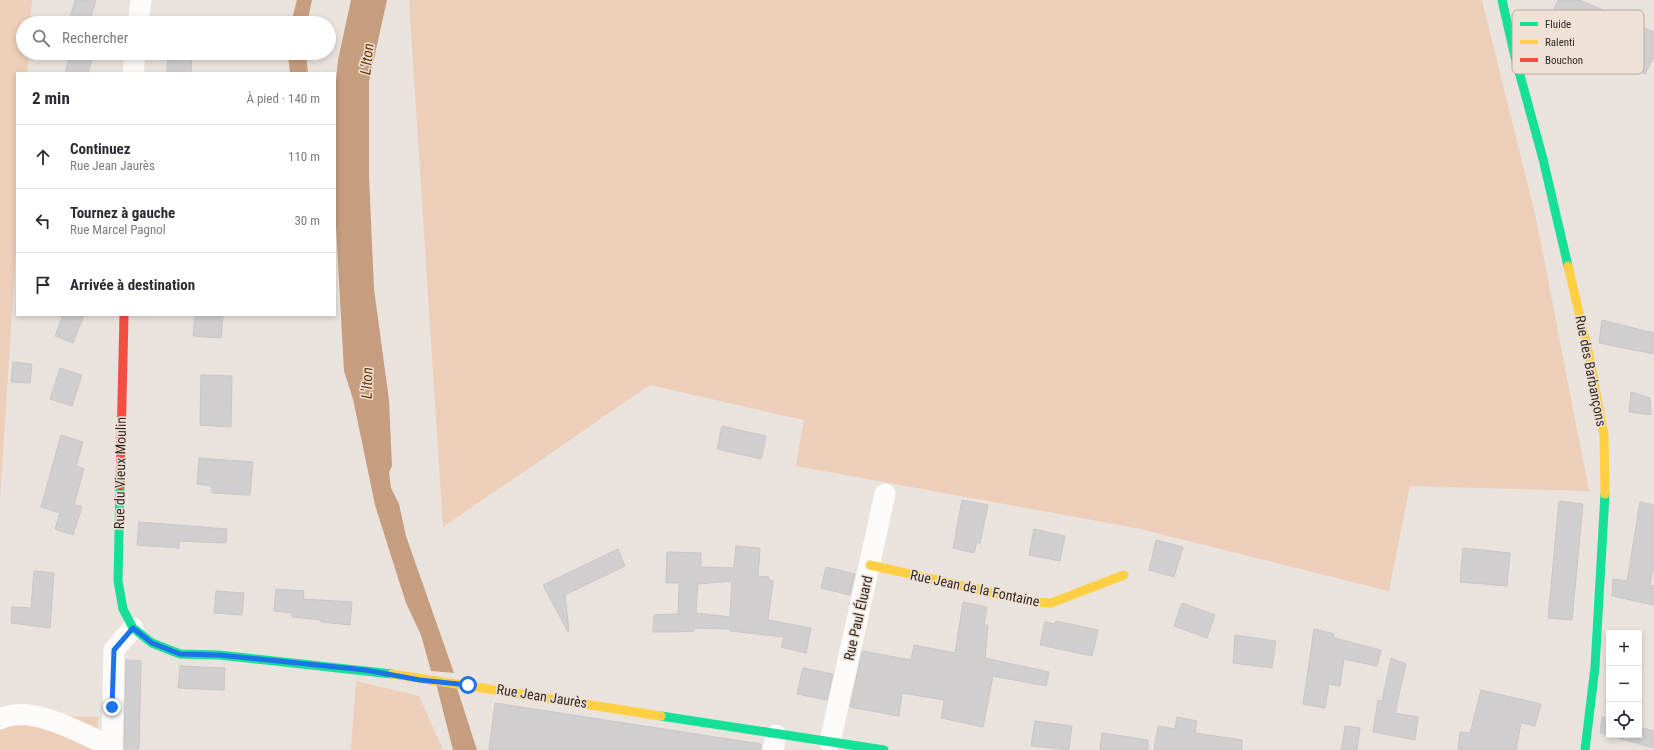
<!DOCTYPE html>
<html lang="fr">
<head>
<meta charset="utf-8">
<style>
  :root { --surface:#fff; --page:#f7f7f7; --text:#2b2b33; --muted:#7c7c81; --line:#e1e1e2 }
  body { margin:0; font-family:"Roboto Condensed",sans-serif; background:var(--page); color:var(--text) }
  .controls { position:absolute; right:12px; bottom:12px; display:grid; overflow:hidden; border-radius:0px; box-shadow:0 2px 6px #0003 }
  .controls button { width:36px; height:36px; display:grid; place-items:center; padding:0; border:0; border-bottom:1px solid var(--line); background:var(--surface); color:var(--text); font:20px sans-serif }
  .stop { position:absolute; width:12px; height:12px; margin:-9px; border:3px solid #1a73e8; border-radius:50%; background:#fff }
  .stop.end { background:#1a73e8; border-color:#fff; box-shadow:0 1px 4px #0008 }
  .list { margin:0; padding:0; list-style:none }
  h2 { display:flex; justify-content:space-between; align-items:center; height:52px; margin:0; padding:0 16px; font-size:17px }
  h2 small { font-size:13px; font-weight:400; color:var(--muted) }
  .list li { display:grid; grid-template-columns:26px 1fr auto; gap:12px; align-items:center; box-sizing:border-box; height:64px; padding:0 16px; border-top:1px solid var(--line) }
  .list b { display:block; font-size:15px; white-space:nowrap }
  .list p { margin:0; font-size:13px; white-space:nowrap; color:var(--muted) }
  .list em { font-size:13px; font-style:normal; color:var(--muted) }
  .icon { flex:none; width:22px; height:22px; fill:none; stroke:currentColor; stroke-width:2; stroke-linecap:round; stroke-linejoin:round }
  .map { position:relative; flex:none; width:1654px; height:750px; overflow:hidden }
  .search { position:absolute; background:var(--surface); box-shadow:0 2px 6px #0003; left:16px; top:16px; width:320px; height:44px; display:flex; align-items:center; gap:10px; box-sizing:border-box; padding:0 14px; border-radius:22px; color:var(--muted); font-size:15px }
  .panel { position:absolute; background:var(--surface); box-shadow:0 2px 6px #0003; left:16px; top:72px; width:320px; height:244px; border-radius:0px }
  .map>svg:first-child { display:block }
  .green { fill:#ecceb9 }
  .water { fill:#c69d7e }
  .building { fill:#d0cecf; stroke:#c8c6c6; fill-rule:evenodd }
  .lines { fill:none; stroke-linecap:round; stroke-linejoin:round }
  .street { stroke:#fcfbfa; stroke-width:21 }
  .fast { stroke:#16e098; stroke-width:9 }
  .slow { stroke:#ffcf43; stroke-width:9 }
  .jam { stroke:#f24e42; stroke-width:9 }
  .route { stroke:#1a73e8; stroke-width:5 }
  .labels { text-anchor:middle; dominant-baseline:central; stroke-width:3; stroke-linejoin:round; paint-order:stroke }
  .street-label { font-size:14px; fill:#2f2a26; stroke:#f0e1d7 }
  .water-label { font-size:15px; font-style:italic; fill:#6c3701; stroke:#f0e1d7 }
  .key { fill:#f0e1d7; stroke:#b6aaa2; stroke-width:1 }
  .key-label { font-size:11px; fill:#2f2a26 }
</style>
</head>
<body>
<div class="map">
<svg width="1654" height="750" viewBox="0 0 1654 750">
  <rect width="100%" height="100%" fill="#eae2dd"/>
  <path class="green" d="M0 0H32L30 23H23V53H29L27 73H17V234L0 500Z
    M409 0H1482L1536 218 1589 491 1410 486 1389 591 1136 528 796 466 804 420 650 385 443 527Z
    M356 681 419 696 443 750H351Z
    M0 716 98 717 97 750H0Z"/>
  <path class="water" d="M297 0H312L307 23H291Z
    M351 0H387L369 81V176L374 289 389 400 392 466 389 472 391 488 399 504 406 536 454 673 431 671 421 635 406 603 375 505 353 399 344 371 335 208V91L338 60Z
    M288 53H306L308 73H290Z
    M436 683 456 685 477 750H453Z"/>
  <path class="building" d="M75 0H96L89 23 70 18Z
    M1558 0H1580L1654 32V57L1645 74 1610 59 1609 60 1544 30Z
    M71 53 93 57 88 73H65Z
    M168 53H192L191 73H167Z
    M63 315H84L73 343 55 336Z
    M195 315H223L221 338 193 336Z
    M1602 320 1654 333V354L1599 343Z
    M13 362 32 364 30 383 11 382Z
    M60 368 82 375 72 406 50 399Z
    M201 375 232 376 231 427 200 425Z
    M1631 392 1650 398 1651 415 1629 412Z
    M722 426 766 436 761 459 717 449Z
    M61 435 83 442 76 466 84 469 74 505 82 507 73 535 55 529 60 513 41 507Z
    M199 458 253 462 250 495 212 493V486L197 484Z
    M962 500 988 505 980 543 977 542 974 553 953 548Z
    M1559 501 1583 504 1572 620 1548 618Z
    M1640 502 1654 505V565L1650 585 1654 586V605L1612 596 1613 579 1627 581Z
    M139 522 227 529 226 543 179 541V548L137 545Z
    M1034 529 1065 536 1060 561 1029 555Z
    M1156 540 1183 547 1174 577 1149 570Z
    M736 546 760 548 758 576 769 577V580L773 581 768 620 811 628 806 653 781 647 784 637 730 631V629L694 628V631L676 632H653L654 615 678 614 679 583H666L667 552 701 553V567L734 568ZM732 581 730 617 696 613 698 584Z
    M1463 548 1510 553 1507 586 1460 582Z
    M618 549 625 566 565 595 569 631 568 632 543 585Z
    M826 567 855 574 850 595 821 588Z
    M34 571 54 573 50 628 11 623 12 607 31 608Z
    M276 589 304 591 303 599 352 602 350 625 321 622V620L292 617V613L274 611Z
    M216 591 244 593 242 615 214 613Z
    M963 602 987 607 984 625H988L985 658 1049 672 1046 686 993 676 983 727 941 718 944 700 902 693 899 716 850 707 862 651 911 660 914 645 955 653Z
    M1182 603 1215 615 1207 638 1174 626Z
    M1056 621 1098 630 1092 656 1040 645 1045 622 1055 624Z
    M1314 629 1334 634V638L1381 650 1377 666 1344 659 1340 686 1329 684 1325 708 1303 704Z
    M1235 635 1276 641 1272 668 1233 663Z
    M1391 658 1406 664 1395 713 1418 717 1415 740 1373 732 1378 700 1382 701Z
    M126 660 141 661 139 749H124Z
    M180 666 225 668 224 690 178 688Z
    M803 668 833 674 827 700 797 694Z
    M1481 690 1541 704 1535 726 1521 723 1516 750H1458L1460 732 1470 733Z
    M495 703 761 744V750H489Z
    M1177 717 1197 721 1195 733 1242 740V750H1154L1158 726 1175 729Z
    M1602 717 1609 719V735H1639V727L1654 731V748L1600 733Z
    M1035 721 1072 726 1069 750 1031 746Z
    M1345 726 1360 728 1357 750H1341Z
    M1102 733 1148 740V750H1100Z"/>
  <g class="lines">
    <path class="street" d="M138 23 141 0
      M133 73 135 53
      M0 719C33 704 80 733 112 747
      M830 742 885 494
      M112 750 114 650 133 628
      M773 750 776 735"/>
    <path class="fast" d="M1502 0 1515 57 1543 159 1568 266
      M120 486 118 581 123 609 133 628 152 643 180 654 219 655 392 674
      M661 716 884 750
      M1585 750 1595 667 1605 494"/>
    <path class="slow" d="M1568 266 1589 355 1604 435 1605 494
      M870 565 1034 602 1051 603 1124 575
      M392 674 661 716"/>
    <path class="jam" d="M120 486 124 315"/>
  </g>
  <g class="lines">
    <path class="route" d="M112 707 114 650 133 628 152 643 180 654 219 655 365 670 420 680 468 685"/>
  </g>
  <g class="labels">
    <g class="street-label">
      <text transform="translate(1591 371) rotate(79)">Rue des Barbançons</text>
      <text transform="translate(120 473) rotate(-89)">Rue du Vieux Moulin</text>
      <text transform="translate(975 588) rotate(12)">Rue Jean de la Fontaine</text>
      <text transform="translate(858 618) rotate(-77)">Rue Paul Éluard</text>
      <text transform="translate(542 696) rotate(9)">Rue Jean Jaurès</text>
    </g>
    <g class="water-label">
      <text transform="translate(367 59) rotate(-84)">L'Iton</text>
      <text transform="translate(367 383) rotate(-89)">L'Iton</text>
    </g>
  </g>
  <rect x="1512" y="10" width="132" height="64" rx="6" class="key"/>
  <rect x="1520" y="22" width="18" height="4" fill="#16e098"/>
  <rect x="1520" y="40" width="18" height="4" fill="#ffcf43"/>
  <rect x="1520" y="58" width="18" height="4" fill="#f24e42"/>
  <g class="key-label">
    <text x="1545" y="28">Fluide</text>
    <text x="1545" y="46">Ralenti</text>
    <text x="1545" y="64">Bouchon</text>
  </g>
</svg>
<div class="controls">
<button>+</button>
<button>−</button>
<button><svg class="icon" aria-label="locate" viewBox="0 0 24 24"><circle cx="12" cy="12" r="6"/><path d="M12 2v4M12 18v4M2 12h4M18 12h4"/></svg></button>
</div>
<div class="stop" style="left:468px;top:685px"></div>
<div class="stop end" style="left:112px;top:707px"></div>
<div class="search"><svg class="icon" aria-label="search" viewBox="0 0 24 24"><circle cx="10" cy="10" r="6"/><path d="M15 15l6 6"/></svg>Rechercher</div>
<section class="panel">
<h2>2 min<small>À pied · 140 m</small></h2>
<ul class="list">
<li><svg class="icon" aria-label="ahead" viewBox="0 0 24 24"><path d="M12 20V5M6 11l6-6 6 6"/></svg><div><b>Continuez</b><p>Rue Jean Jaurès</p></div><em>110 m</em></li>
<li><svg class="icon" aria-label="left" viewBox="0 0 24 24"><path d="M17 20v-9H6M10 6l-5 5 5 5"/></svg><div><b>Tournez à gauche</b><p>Rue Marcel Pagnol</p></div><em>30 m</em></li>
<li><svg class="icon" aria-label="arrive" viewBox="0 0 24 24"><path d="M6 21V4h12l-3 4 3 4H6"/></svg><div><b>Arrivée à destination</b></div></li>
</ul>
</section>
</div>
</body>
</html>
